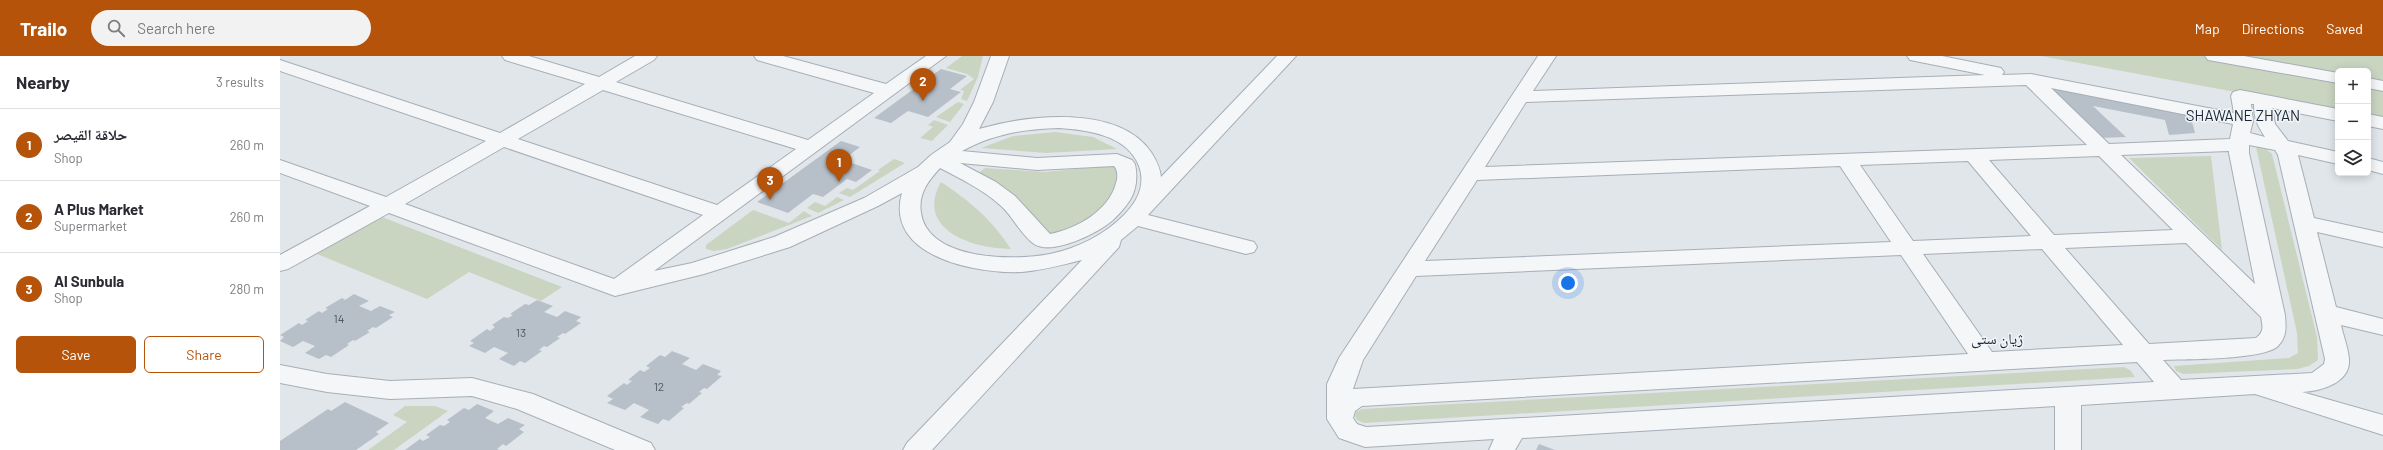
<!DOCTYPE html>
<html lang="en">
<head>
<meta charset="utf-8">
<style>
  :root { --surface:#fff; --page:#f2f2f3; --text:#2b2b33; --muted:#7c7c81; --line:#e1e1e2; --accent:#b45309 }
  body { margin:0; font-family:Barlow,"Noto Naskh Arabic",sans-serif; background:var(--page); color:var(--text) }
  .controls { position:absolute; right:12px; top:12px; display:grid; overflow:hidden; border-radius:6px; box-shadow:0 2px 10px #0003 }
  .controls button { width:36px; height:36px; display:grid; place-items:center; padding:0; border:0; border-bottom:1px solid var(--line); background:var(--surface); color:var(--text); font:20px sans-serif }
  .you { position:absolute; left:1288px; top:227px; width:14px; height:14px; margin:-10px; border:3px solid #fff; border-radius:50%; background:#1a73e8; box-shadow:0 0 0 6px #1a73e833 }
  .badge { display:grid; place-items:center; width:26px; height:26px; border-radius:50%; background:var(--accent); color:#fff; font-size:13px; font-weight:700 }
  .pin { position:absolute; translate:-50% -33px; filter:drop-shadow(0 1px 2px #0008) }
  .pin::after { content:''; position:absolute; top:21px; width:14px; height:12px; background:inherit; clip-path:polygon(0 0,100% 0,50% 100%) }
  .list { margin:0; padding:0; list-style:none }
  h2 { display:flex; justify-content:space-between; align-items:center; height:52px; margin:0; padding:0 16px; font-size:17px }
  h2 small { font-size:13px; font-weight:400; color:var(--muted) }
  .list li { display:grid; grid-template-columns:26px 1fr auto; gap:12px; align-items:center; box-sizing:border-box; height:72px; padding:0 16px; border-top:1px solid var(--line) }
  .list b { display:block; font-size:15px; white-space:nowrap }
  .list p { margin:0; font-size:13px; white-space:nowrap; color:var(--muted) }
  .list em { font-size:13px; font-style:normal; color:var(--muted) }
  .actions { display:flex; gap:8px; padding:12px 16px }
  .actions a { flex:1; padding:9px 0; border:1px solid var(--accent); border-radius:6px; text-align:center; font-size:14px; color:var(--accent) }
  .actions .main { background:var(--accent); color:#fff }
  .icon { flex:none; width:22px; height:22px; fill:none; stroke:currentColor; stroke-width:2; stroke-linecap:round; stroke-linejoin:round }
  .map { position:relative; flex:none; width:2103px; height:394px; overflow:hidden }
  header { display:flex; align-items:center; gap:24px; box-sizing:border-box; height:56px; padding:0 20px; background:var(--accent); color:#fff }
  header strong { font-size:19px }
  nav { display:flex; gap:22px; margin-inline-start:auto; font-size:14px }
  .search { width:280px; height:36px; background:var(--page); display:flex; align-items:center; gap:10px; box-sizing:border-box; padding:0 14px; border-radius:22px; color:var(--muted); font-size:15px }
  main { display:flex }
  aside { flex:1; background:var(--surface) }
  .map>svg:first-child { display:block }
  .green { fill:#c9d5c1 }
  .building { fill:#b7c0c9 }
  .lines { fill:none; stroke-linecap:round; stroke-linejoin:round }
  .minor-casing { stroke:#a6aeb6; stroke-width:2 }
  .minor { fill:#f4f6f8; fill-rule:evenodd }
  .labels { text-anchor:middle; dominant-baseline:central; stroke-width:3; stroke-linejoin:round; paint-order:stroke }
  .number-label { font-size:12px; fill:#4c5865 }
  .neighbourhood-label { font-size:15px; fill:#1a2735; stroke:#f1f5f8 }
</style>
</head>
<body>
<header>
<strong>Trailo</strong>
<div class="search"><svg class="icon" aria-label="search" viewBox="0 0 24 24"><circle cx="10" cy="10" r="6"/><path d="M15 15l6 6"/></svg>Search here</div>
<nav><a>Map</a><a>Directions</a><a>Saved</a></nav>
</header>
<main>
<aside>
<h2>Nearby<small>3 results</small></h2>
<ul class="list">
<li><span class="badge">1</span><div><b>حلاقة القيصر</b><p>Shop</p></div><em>260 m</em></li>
<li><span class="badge">2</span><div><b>A Plus Market</b><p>Supermarket</p></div><em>260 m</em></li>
<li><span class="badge">3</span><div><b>Al Sunbula</b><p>Shop</p></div><em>280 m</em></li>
</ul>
<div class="actions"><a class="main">Save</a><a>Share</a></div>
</aside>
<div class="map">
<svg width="2103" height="394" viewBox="0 0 2103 394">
  <rect width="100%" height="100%" fill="#e1e6eb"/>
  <path class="green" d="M682 0H703L698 21 687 45 681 43 684 35 680 34 694 23 687 18 666 12Z
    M1761 0H2103V63L2088 60V15H2058V55Z
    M678 46 684 48 670 66 656 61Z
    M654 64 668 69 652 85 640 82 653 71 648 69Z
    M775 76 813 81 837 93 766 97 701 92 733 80Z
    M1976 91 1985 92 1992 98 2037 281 2038 304 2029 310 2017 313 1903 318 1896 315 1894 310 2009 302 2018 297 2017 277Z
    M1931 100 1942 194 1849 102Z
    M614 103 625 107 570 141 559 137 567 132 573 134 600 115 598 114Z
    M836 109C843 152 801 168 768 181L697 118 705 112 765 116Z
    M661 126C690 145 712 164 731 193 694 193 634 174 661 126Z
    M557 141 564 144 538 157 527 152 535 146 545 150Z
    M473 154 509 167 524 155 532 160 447 193 434 195 426 193V189Z
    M102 161 282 231 261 245 189 216 147 243 37 198Z
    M1844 311 1850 314 1855 321 1084 367 1077 364 1075 360 1076 356 1082 353Z
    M125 350H155L168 355 114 394H88L127 366 113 359Z"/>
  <path class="building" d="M661 13 687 20 670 33 681 36 648 61 628 55 611 67 594 62Z
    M1767 30 1910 58 1915 77 1889 79 1885 64 1813 50 1846 81 1820 82Z
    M561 85 580 91 563 104 592 114 576 126 567 123 543 141 533 138 508 157 477 146Z
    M74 238 89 245 79 250 91 255 100 250 115 256 109 259 113 261 96 272 93 271 87 275 90 276 75 285 73 284 67 288 69 289 51 301 46 299 39 303 25 297 35 290 23 285 13 291 0 285 4 281 0 279 19 267 22 269 28 265 25 264 39 255 42 257 48 253 45 252 62 242 65 244Z
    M257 244 273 250 264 256 277 261 285 255 301 261 296 265 301 267 285 278 283 277 277 281 280 282 267 291 264 290 259 294 262 295 245 307 240 305 234 310 219 303 228 297 214 291 205 297 189 290 194 287 190 285 207 273 210 275 215 271 212 269 224 261 228 262 233 259 230 258 245 248 249 249Z
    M392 295 410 302 402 308 416 314 423 308 441 315 437 319 442 320 427 333 424 332 419 336 422 337 409 348 407 347 401 351 404 352 389 365 383 363 378 368 360 361 369 354 354 347 345 354 327 347 333 343 327 340 344 327 347 329 352 325 348 324 360 314 364 316 370 312 366 310 380 299 385 301Z
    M65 346 109 367 96 376 99 378 76 394H0V385L48 353 51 355Z
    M197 348 214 355 205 362 218 368 228 362 245 369 239 373 244 376 226 390 223 388 217 393 220 394H125L140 383 143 385 150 381 146 379 160 369 164 370 170 366 167 364 184 352 189 354Z
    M1259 388 1275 394H1256Z"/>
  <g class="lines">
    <defs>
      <path id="minor" d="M222 0H249L319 21 355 0H377L374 4 336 26 528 84 594 37 477 4 474 0H503L606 28 646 0H666L374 215 412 207 494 181 584 142 638 111 651 99 670 86 683 68 694 46 711 0H729L713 46 699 73C747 59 838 48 871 96 876 104 880 111 881 121L997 0H1016L868 159 974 186 977 191 974 196 966 198 858 170 841 184 839 191 652 394H623L627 387 802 204C782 209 763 214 742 216 697 218 604 201 622 137L598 150 510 191 424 218 335 240 109 157 8 213 0 215V199L90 150 0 117V104L106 141 206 85 0 15V4L220 77 305 28 225 4ZM323 34 516 93 437 149 238 83ZM779 72C808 74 847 79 859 110 866 129 857 146 844 159 824 179 798 192 770 198 735 205 648 205 641 157 638 138 648 125 660 112 681 123 702 133 720 149 733 160 740 178 754 188 773 200 818 177 833 164 851 147 860 133 855 108L852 104 837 98 757 102 682 95C713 78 744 73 779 72ZM224 91 423 159 334 223 125 148ZM680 107 757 114 834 110C838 114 838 122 836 127 829 155 796 173 770 178L735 140 716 126Z
        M1258 0H1276L1253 35 1705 19 1630 4 1627 0H1662L1721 12 1724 16 1722 19 1751 18 1954 57 1951 40 1953 36 1960 34 2058 53V65L1992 52 1995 68 2008 85 2058 96V108L2018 99 2034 162 2103 177V191L2037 176 2056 251 2103 263V279L2061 269C2063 279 2068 291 2069 303 2071 327 2041 335 2022 336L2103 359V379L1975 338 1801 349V394H1775V350L1242 382 1235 394H1209L1214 383 1085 391 1059 382 1047 363V328L1059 302ZM1746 29 1807 89 1205 111 1246 46ZM1771 32 1953 68 1950 83 1829 88ZM1971 48H1974C1974 62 1977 69 1985 81L1970 77 1973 65ZM1969 89 1995 94 1998 99 2045 303 2044 308 2032 317 1901 324 1883 304C1906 303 1984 304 1998 290 2007 281 2006 271 2005 259L1969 97ZM1949 95V97L1975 228 1841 99ZM1819 100 1893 174 1774 179 1709 104ZM1688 105 1751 180 1633 185 1580 109ZM1560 110 1611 186 1145 205 1197 124ZM1906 187 1981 261C1983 271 1984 276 1976 282L1869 288 1785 192ZM1762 193 1843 289 1712 296 1643 198ZM1621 199 1688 298 1073 333 1083 304 1136 220ZM1857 306 1874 326 1086 371 1077 368 1073 362 1075 355 1082 350Z
        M1925 0H1964L2058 17V27L1934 5 1928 4Z
        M2088 22 2103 25V35L2088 32Z
        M2088 58 2103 61V73L2088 70Z
        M2088 102 2103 106V118L2088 114Z
        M0 309 47 318 110 325 192 322 253 338 371 387 375 394H335L237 353 192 340 110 343 47 336 0 327Z"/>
    </defs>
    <use href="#minor" class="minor-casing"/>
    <use href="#minor" class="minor"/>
  </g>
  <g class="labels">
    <g class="number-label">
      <text x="59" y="262">14</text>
      <text x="241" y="276">13</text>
      <text x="379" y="330">12</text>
    </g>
    <g class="neighbourhood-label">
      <text x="1963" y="59">SHAWANE ZHYAN</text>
      <text x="1717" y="282">ژیان ستی</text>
    </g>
  </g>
</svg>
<div class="controls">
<button>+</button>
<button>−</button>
<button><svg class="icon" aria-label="layers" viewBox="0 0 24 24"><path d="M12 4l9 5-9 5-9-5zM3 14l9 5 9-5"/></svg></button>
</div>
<div class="you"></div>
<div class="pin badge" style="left:559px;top:126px">1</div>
<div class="pin badge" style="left:643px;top:45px">2</div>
<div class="pin badge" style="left:490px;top:144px">3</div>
</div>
</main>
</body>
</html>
